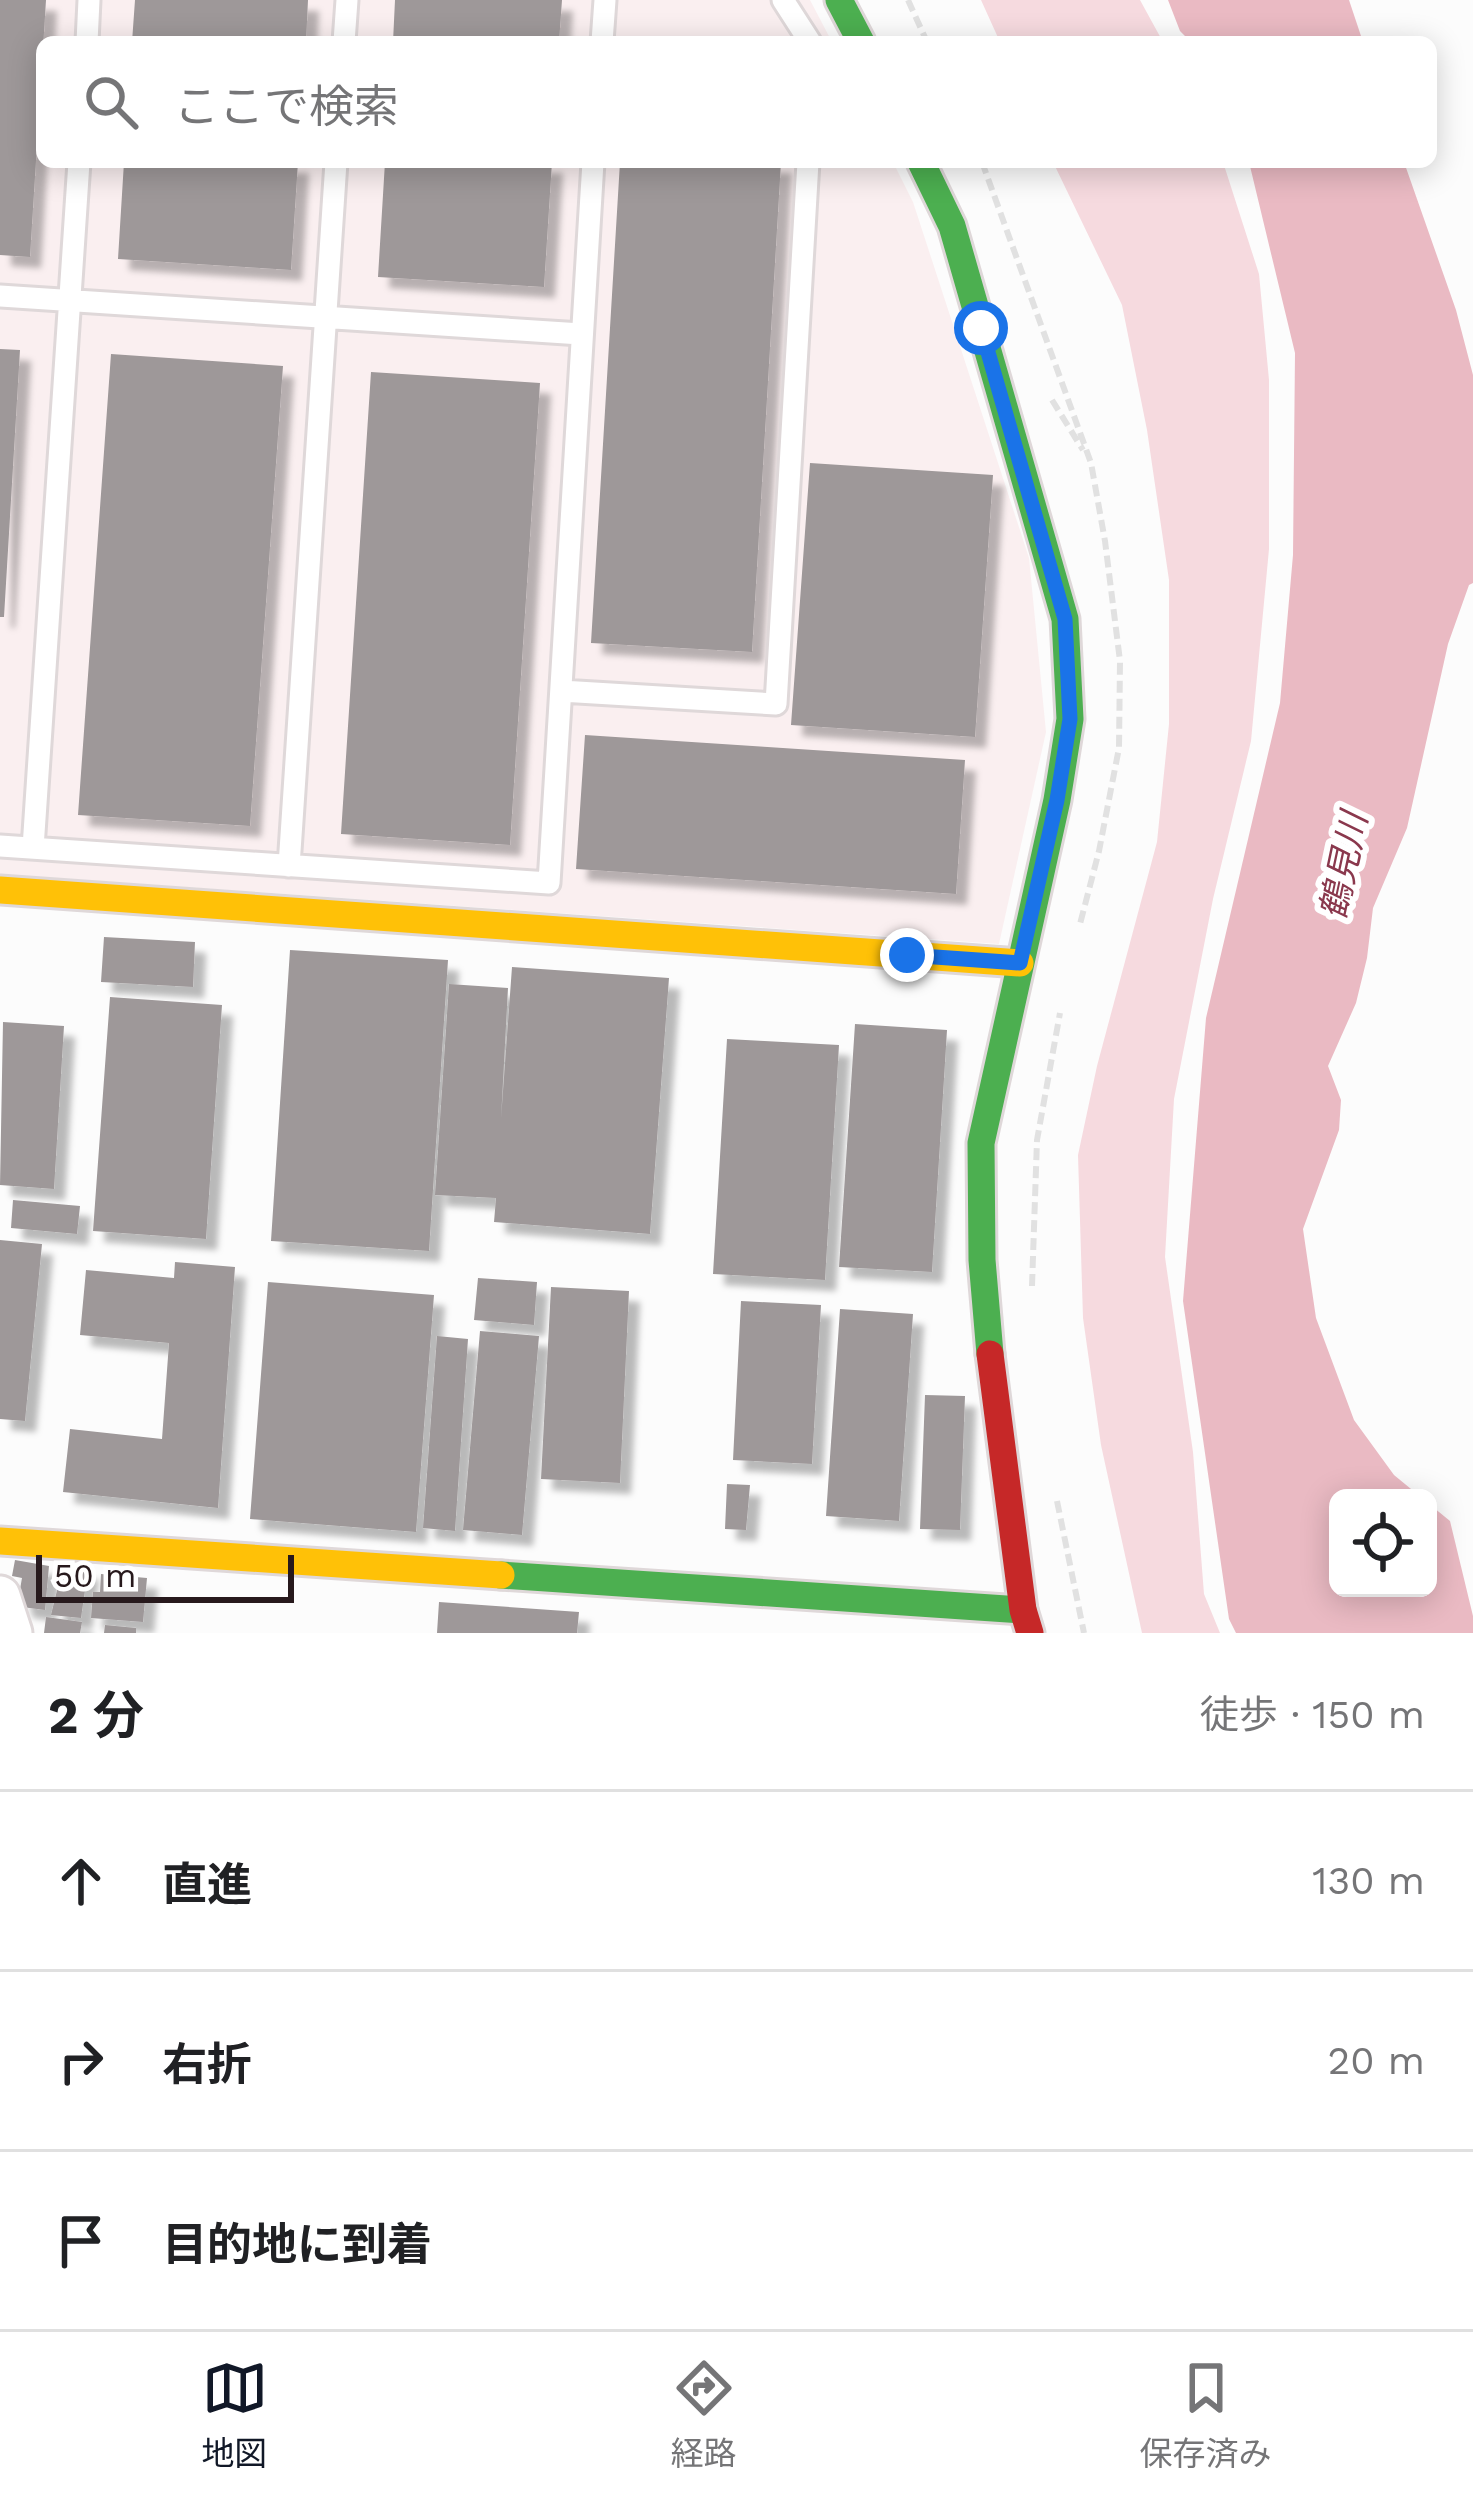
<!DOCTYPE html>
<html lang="ja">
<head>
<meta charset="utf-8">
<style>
  :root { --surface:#fff; --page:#f2f2f2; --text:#202124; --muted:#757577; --line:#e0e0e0; --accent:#111827 }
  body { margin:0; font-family:"Work Sans","Noto Sans JP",sans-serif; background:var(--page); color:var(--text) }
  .controls { position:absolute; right:36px; bottom:36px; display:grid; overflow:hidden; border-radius:18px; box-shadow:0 6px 30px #0003 }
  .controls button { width:108px; height:108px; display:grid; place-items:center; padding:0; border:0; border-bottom:3px solid var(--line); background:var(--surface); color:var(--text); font:60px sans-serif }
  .scale { position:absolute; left:36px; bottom:30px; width:258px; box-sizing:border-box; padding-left:12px; border:6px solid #27191c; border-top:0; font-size:33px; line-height:42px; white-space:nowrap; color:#27191c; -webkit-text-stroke:9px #fff; paint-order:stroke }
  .stop { position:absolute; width:36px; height:36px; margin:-27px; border:9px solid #1a73e8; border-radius:50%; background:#fff }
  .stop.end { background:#1a73e8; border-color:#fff; box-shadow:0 3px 12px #0008 }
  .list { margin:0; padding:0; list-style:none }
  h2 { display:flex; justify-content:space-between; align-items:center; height:156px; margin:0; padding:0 48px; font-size:51px }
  h2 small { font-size:39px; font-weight:400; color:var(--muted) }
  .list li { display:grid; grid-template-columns:78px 1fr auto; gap:36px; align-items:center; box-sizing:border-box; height:180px; padding:0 48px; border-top:3px solid var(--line) }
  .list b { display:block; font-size:45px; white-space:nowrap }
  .list em { font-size:39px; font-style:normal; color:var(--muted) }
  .icon { flex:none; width:66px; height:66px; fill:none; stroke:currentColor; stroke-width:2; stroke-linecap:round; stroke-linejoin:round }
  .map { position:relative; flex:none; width:1473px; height:1633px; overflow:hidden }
  .search { position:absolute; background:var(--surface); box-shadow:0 6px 30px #0003; left:36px; right:36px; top:36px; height:132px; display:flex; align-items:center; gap:30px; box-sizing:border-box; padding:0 42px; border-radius:18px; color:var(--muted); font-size:45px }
  .sheet { height:696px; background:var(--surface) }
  nav { display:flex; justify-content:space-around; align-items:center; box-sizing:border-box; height:168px; border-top:3px solid var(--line); background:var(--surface); font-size:33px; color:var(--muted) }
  nav a { display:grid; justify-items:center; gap:6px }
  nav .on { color:var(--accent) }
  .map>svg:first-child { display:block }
  .built { fill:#faeff0 }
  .green { fill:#f6dadf }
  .water { fill:#eabac3 }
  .building { fill:#9e9899; filter:url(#shadow) }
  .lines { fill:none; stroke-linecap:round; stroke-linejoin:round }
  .lane-casing { stroke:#dfd8d9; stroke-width:27 }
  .street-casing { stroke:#dfd8d9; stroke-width:45 }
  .fast-casing { stroke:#dfd8d9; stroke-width:33 }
  .slow-casing { stroke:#dfd8d9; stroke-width:33 }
  .jam-casing { stroke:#dfd8d9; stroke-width:33 }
  .path { stroke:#e1e1e1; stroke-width:6; stroke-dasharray:12 6; stroke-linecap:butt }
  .lane { stroke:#fff; stroke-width:21 }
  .street { stroke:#fff; stroke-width:39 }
  .fast { stroke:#4caf50; stroke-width:27 }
  .slow { stroke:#ffc107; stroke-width:27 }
  .jam { stroke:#c62828; stroke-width:27 }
  .route { stroke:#1a73e8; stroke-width:15 }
  .labels { text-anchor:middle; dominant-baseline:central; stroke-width:12; stroke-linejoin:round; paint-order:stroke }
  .water-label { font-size:36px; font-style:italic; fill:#8a384d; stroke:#fff }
</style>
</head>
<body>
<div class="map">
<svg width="1473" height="1633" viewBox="0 0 1473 1633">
  <defs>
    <filter id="shadow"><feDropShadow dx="11" dy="11" stdDeviation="3" flood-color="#0004"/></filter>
  </defs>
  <rect width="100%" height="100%" fill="#fcfcfc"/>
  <path class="built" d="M0 0H810L832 42H42V162H893L913 202 1029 558 1046 732 999 944 0 874Z"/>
  <path class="green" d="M981 0H1140L1163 42H1000Z
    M1053 162H1223L1259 274 1269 380V549L1251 741 1213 899 1174 1099 1165 1257 1193 1452 1204 1594 1220 1633H1142L1101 1445 1083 1318 1078 1155 1097 1066 1157 842 1169 724V580L1147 430 1122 305Z"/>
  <path class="water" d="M1168 0H1349L1363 42H1191L1180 31Z
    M1249 162H1404L1456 310 1473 375V583L1469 585 1448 644 1407 828 1373 908 1367 958 1356 1003 1328 1066 1341 1100 1339 1130 1303 1229 1316 1318 1354 1420 1394 1475 1422 1498H1338V1588H1428V1503L1450 1521 1473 1616V1633H1236L1229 1619 1183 1301 1206 1018 1280 703 1293 555 1295 353Z"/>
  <path class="building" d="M0 0H46L30 257 0 255Z
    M135 0H308L306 42H132Z
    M395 0H562L559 42H393Z
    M124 162H298L291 270 118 259Z
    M385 162H552L544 287 378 277Z
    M620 162H781L752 652 591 643Z
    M0 349 20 350 4 617H0Z
    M111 354 283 366 250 826 78 815Z
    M371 372 540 383 510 845 341 834Z
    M810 463 993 475 975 737 791 725Z
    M585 735 965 760 956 894 576 869Z
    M104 937 195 942 193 987 101 982Z
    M290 950 448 960 429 1251 271 1241Z
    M512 967 669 978 650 1234 494 1222 496 1198 435 1195 449 984 508 988 501 1119Z
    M110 997 222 1005 206 1239 93 1231Z
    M3 1022 64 1026 54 1189 0 1185Z
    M855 1024 947 1030 932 1272 839 1267Z
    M727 1039 839 1045 825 1280 713 1274Z
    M13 1200 80 1206 77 1234 11 1228Z
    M0 1240 42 1244 25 1421 0 1419Z
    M175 1262 235 1267 218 1508 63 1492 70 1429 162 1439 169 1343 80 1335 86 1270 174 1278Z
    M478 1278 537 1282 534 1325 474 1320Z
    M268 1282 434 1295 416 1532 250 1519Z
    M551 1287 629 1291 620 1483 541 1479Z
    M741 1301 821 1305 812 1464 733 1460Z
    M840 1309 913 1314 899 1521 826 1516Z
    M480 1331 539 1336 522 1535 463 1530Z
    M437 1336 468 1339 455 1531 423 1528Z
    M925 1395 965 1396 960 1530 920 1529Z
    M727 1484 750 1485 746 1530 725 1529Z
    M15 1560 49 1566 45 1610 22 1607 19 1595 22 1578 12 1576Z
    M63 1566 88 1569 81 1618 51 1615Z
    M101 1574 147 1578 143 1622 91 1618 93 1592H100Z
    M439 1602 579 1612 577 1633H437Z
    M46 1617 82 1622 80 1633H44Z
    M105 1625 136 1628V1633H104Z"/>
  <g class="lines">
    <defs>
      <path id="lane" d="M783 0 810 42
        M87 42 89 0
        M344 42 347 0
        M602 42 605 0
        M0 296 581 334
        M561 691 776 704 808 162
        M0 846 549 883 593 162
        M33 848 79 162
        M289 866 336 162"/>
      <path id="street" d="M0 1596 12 1633"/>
      <path id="fast" d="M839 0 861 42
        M921 162 952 226 1065 619 1070 719 1057 800 981 1143 982 1260 990 1354
        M501 1575 1023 1610"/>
      <path id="slow" d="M0 890 1020 963
        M0 1541 501 1575"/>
      <path id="jam" d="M990 1354 1023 1610 1030 1633"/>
    </defs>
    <use href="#lane" class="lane-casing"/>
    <use href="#street" class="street-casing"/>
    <use href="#fast" class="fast-casing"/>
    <use href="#slow" class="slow-casing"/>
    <use href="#jam" class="jam-casing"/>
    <path class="path" d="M908 0 927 42
      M982 162 1091 463 1105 541 1120 661 1119 748 1099 851 1080 924
      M1052 400 1083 450
      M1032 1286 1037 1140 1060 1013
      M1057 1501 1084 1633"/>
    <use href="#lane" class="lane"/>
    <use href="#street" class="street"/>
    <use href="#fast" class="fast"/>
    <use href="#slow" class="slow"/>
    <use href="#jam" class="jam"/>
  </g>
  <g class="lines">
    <path class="route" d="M907 955 1020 963 1057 800 1070 719 1065 619 981 328"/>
  </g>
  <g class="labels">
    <g class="water-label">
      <text transform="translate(1344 866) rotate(-78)">鶴見川</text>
    </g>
  </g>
</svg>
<div class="controls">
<button><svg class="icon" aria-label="locate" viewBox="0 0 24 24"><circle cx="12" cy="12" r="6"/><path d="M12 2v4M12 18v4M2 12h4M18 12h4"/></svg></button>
</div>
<div class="scale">50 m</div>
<div class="stop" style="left:981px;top:328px"></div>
<div class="stop end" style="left:907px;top:955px"></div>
<div class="search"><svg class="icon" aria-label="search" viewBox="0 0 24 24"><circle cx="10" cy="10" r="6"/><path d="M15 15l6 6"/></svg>ここで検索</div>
</div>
<section class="sheet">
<h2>2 分<small>徒歩 · 150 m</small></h2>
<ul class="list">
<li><svg class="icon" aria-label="ahead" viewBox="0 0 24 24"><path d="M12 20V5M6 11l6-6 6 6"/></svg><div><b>直進</b></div><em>130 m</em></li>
<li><svg class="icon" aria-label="right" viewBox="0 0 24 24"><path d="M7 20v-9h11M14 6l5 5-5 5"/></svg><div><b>右折</b></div><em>20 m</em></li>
<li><svg class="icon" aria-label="arrive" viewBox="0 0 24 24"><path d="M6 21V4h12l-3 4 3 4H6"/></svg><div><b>目的地に到着</b></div></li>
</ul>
</section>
<nav>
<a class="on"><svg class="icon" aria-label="map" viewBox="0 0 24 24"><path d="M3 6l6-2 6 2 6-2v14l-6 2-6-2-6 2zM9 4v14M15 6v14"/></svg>地図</a>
<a><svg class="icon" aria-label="directions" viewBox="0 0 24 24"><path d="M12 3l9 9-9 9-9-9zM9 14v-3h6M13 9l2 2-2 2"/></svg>経路</a>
<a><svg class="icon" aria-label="saved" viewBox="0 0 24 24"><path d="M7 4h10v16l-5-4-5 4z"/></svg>保存済み</a>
</nav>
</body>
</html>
